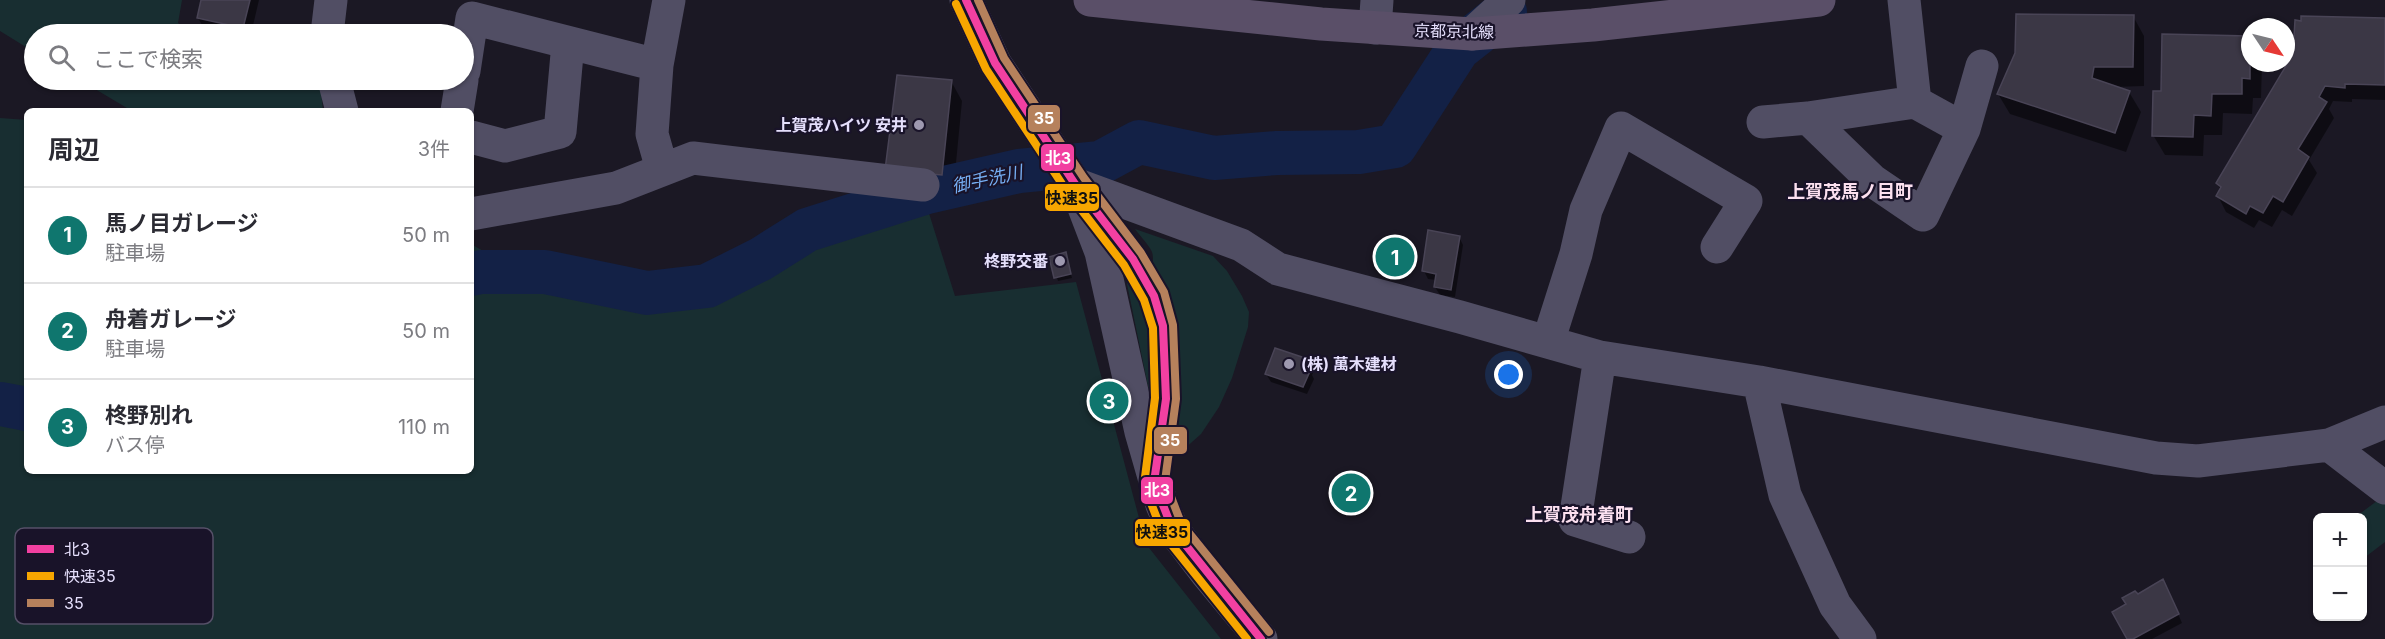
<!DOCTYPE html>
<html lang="ja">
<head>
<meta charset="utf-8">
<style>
  :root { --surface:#fff; --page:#f7f7f7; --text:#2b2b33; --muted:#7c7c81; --line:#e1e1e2; --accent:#0f766e }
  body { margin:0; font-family:Inter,"Noto Sans JP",sans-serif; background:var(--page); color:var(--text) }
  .controls { position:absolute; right:18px; bottom:18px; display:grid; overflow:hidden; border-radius:9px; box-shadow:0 2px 4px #0004 }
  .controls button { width:54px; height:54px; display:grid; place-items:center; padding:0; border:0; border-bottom:2px solid var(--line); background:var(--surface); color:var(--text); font:30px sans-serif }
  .compass { position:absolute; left:2241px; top:18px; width:54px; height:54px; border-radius:50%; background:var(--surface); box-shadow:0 2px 4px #0004; rotate:125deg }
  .you { position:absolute; left:1509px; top:375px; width:21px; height:21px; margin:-15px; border:4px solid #fff; border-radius:50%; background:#1a73e8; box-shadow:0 0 0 9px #1a73e833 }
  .badge { display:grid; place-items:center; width:39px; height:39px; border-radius:50%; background:var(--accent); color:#fff; font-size:20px; font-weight:700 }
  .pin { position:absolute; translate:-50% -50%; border:3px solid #fff; box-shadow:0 2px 6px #0006 }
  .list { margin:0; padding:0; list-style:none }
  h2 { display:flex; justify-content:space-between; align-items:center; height:78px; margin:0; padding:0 24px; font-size:26px }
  h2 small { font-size:20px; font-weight:400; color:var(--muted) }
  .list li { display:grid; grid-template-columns:39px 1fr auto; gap:18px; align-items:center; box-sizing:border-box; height:96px; padding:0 24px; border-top:2px solid var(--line) }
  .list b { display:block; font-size:22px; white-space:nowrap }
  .list p { margin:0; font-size:20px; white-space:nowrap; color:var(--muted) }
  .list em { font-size:20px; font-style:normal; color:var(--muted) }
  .icon { flex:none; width:33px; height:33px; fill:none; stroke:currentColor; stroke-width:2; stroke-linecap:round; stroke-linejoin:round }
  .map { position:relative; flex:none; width:2385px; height:639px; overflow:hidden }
  .search { position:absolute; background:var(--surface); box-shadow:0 2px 4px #0004; left:24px; top:24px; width:450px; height:66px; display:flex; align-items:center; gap:15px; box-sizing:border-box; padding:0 21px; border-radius:33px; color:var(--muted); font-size:22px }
  .panel { position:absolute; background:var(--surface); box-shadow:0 2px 4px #0004; left:24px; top:108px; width:450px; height:366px; border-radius:9px }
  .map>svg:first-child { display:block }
  .green { fill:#182e31 }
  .shadow { fill:#0007 }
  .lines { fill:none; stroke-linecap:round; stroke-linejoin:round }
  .river { stroke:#132146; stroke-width:44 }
  .building { fill:#3b3745; stroke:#494456; stroke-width:1.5 }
  .minor { stroke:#514e64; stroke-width:33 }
  .major { stroke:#5a4f68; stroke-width:33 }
  .bus-1-casing { stroke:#191329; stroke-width:12 }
  .bus-2-casing { stroke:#191329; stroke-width:12 }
  .bus-3-casing { stroke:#191329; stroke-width:12 }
  .bus-1 { stroke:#f240a1; stroke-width:8 }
  .bus-2 { stroke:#f7a600; stroke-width:8 }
  .bus-3 { stroke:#b6815c; stroke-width:8 }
  .poi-dot { fill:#9e99b0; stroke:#191329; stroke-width:2 }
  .labels { text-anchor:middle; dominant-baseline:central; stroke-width:4.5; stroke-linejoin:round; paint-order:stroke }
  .street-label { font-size:16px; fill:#e5dffc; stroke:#191329 }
  .poi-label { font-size:16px; font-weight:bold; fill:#e5dffc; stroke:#191329; text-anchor:end }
  .water-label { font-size:18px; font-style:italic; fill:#76aef3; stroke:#191329 }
  .neighbourhood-label { font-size:18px; font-weight:bold; fill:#fce0f0; stroke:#191329 }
  .key { fill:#191329; stroke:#565068; stroke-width:1.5 }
  .key-label { font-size:16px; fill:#e5dffc }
  .line-badge { stroke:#191329; stroke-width:2 }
  .badge-label { font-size:16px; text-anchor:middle; font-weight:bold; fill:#fff }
  .pale-badge-label { font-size:16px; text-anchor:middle; font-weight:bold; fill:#111 }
</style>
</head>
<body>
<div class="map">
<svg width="2385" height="639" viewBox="0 0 2385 639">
  <rect width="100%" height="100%" fill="#1b1824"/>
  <path class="green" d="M0 0H182L178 23 195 34H34V52L0 31Z
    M80 80H264L278 89 321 90 323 111H132Z
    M0 118 27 120V471H471V244L541 284 670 300 735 282 818 234 927 207 955 296 1076 282 1146 544 1221 639H0Z
    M1135 229 1213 256 1227 271 1242 296 1249 312 1248 327 1232 378 1219 407 1201 434 1183 450 1181 439 1174 434 1170 415 1179 390C1161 372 1176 333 1170 308 1167 298 1160 293 1155 285 1150 275 1155 261 1152 252 1149 245 1140 236 1135 229Z
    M1127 265C1156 301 1167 380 1156 425L1127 284Z
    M2385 495V542L2364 558 2362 518H2354Z"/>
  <path class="shadow" d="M202 0H259L251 34H226L205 30 198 18Z
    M2133 16 2144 36V86L2114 87 2129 92 2141 112 2126 152 2010 114 1998 94Z
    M2385 20V100L2352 99V102L2333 101 2329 109 2334 118 2309 160 2317 173 2292 216 2282 210 2272 227 2259 220 2254 228 2226 212 2218 196 2221 190 2217 183Z
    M2250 38V63H2262L2261 98H2253L2252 114 2223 113 2222 135H2204L2203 156 2165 155 2153 135 2162 92Z
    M951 81 962 101 953 194 898 189Z
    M1459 237 1463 245 1455 297 1440 295 1435 287 1436 280 1428 279 1424 271Z
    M1065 254 1072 278 1058 281 1051 258Z
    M1310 361 1315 369 1312 375 1314 379 1307 394 1271 382 1266 374Z
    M2167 589 2182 623 2152 639H2128V605L2138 596Z"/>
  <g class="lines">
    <path class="river" d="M471 274 481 272H545L647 293 707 286 761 259 807 230 927 192 1019 171 1100 163 1139 142 1214 158 1277 153 1359 152 1395 146 1458 49 1505 12
      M0 404 27 409"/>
  </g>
  <path class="building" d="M201 0H250L243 28 197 18Z
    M2016 14 2134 15 2133 67H2094L2092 78 2130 91 2115 133 1997 94 2015 53Z
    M2301 16 2385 18V85L2345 84V88L2325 86 2319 97 2327 102 2298 149 2309 157 2283 202 2273 196 2263 213 2250 206 2246 214 2216 196 2221 187 2216 183 2293 54 2295 20 2301 21Z
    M2162 34 2250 36V79L2242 78V94H2212L2211 116 2194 115 2193 137 2152 136 2153 91H2161Z
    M897 75 952 80 942 175 885 170Z
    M1428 230 1460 236 1451 290 1434 287 1436 274 1422 271Z
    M1066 252 1071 274 1054 278 1049 257Z
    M1275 348 1311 360 1307 368 1311 369 1303 387 1265 374Z
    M2163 579 2179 614 2133 639H2127L2112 612 2126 604 2122 598 2135 591 2138 594Z"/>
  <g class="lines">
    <path class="minor" d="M966 0 995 63 1075 184 1101 252 1141 432 1162 505 1172 528 1207 574 1261 639
      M1904 0 1915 102
      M1375 28 1377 0
      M327 34 331 0
      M1472 34 1509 0
      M464 71 472 18 657 65
      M334 80 342 111
      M457 111 462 80
      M1808 118 1873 181 1923 215 1964 129 1982 66
      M1763 122 1808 118 1915 102 1964 129
      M471 137 505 146 560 132 568 43
      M662 169 652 134 657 65 669 0
      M1075 184 1241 245 1278 269 1460 317 1600 357 1759 382 1785 495 1835 605 1860 639
      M471 214 616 188 693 158 923 185
      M1548 342 1576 254 1586 210 1621 128 1746 201 1717 247
      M1600 357 1575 520 1629 537
      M1759 382 2156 458 2198 461 2329 445 2385 422
      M2329 445 2385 488"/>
    <path class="major" d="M1090 0 1321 24 1472 34 1593 25 1819 0"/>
    <defs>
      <path id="bus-1" d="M966 0 995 63 1075 184 1133 259 1154 296 1163 326 1166 399 1154 482 1172 528 1261 639"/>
      <path id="bus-2" d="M956 4 986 69 1066 190 1124 265 1144 300 1153 328 1155 398 1144 485 1163 534 1247 639"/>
      <path id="bus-3" d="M978 0 1004 58 1084 178 1141 253 1164 292 1173 325 1176 399 1165 481 1181 523 1269 632"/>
    </defs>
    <use href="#bus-1" class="bus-1-casing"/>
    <use href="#bus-2" class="bus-2-casing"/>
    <use href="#bus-3" class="bus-3-casing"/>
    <use href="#bus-1" class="bus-1"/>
    <use href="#bus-2" class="bus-2"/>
    <use href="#bus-3" class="bus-3"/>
  </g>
  <g class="poi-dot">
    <circle cx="919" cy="125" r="6"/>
    <circle cx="1060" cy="261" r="6"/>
    <circle cx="1289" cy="364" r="6"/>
  </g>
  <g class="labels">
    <g class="street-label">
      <text transform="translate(1454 31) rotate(1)">京都京北線</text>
    </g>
    <g class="poi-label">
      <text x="907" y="125">上賀茂ハイツ 安井</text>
      <text x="1048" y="261">柊野交番</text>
      <text x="1301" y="364" text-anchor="start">(株) 萬木建材</text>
    </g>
    <g class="water-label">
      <text transform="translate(987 179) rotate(-12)">御手洗川</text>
    </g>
    <g class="neighbourhood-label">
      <text x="1850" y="191">上賀茂馬ノ目町</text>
      <text x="1579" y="514">上賀茂舟着町</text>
    </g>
  </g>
  <rect x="15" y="528" width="198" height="96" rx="9" class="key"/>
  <rect x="27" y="545" width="27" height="8" fill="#f240a1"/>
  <rect x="27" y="572" width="27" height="8" fill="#f7a600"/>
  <rect x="27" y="599" width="27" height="8" fill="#b6815c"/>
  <g class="key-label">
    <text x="64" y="555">北3</text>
    <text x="64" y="582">快速35</text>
    <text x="64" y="609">35</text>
  </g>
  <g class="line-badge">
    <rect x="1027" y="104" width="34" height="29" rx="6" fill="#b6815c"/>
    <rect x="1040" y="143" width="35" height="29" rx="6" fill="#f240a1"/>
    <rect x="1044" y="183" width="56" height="29" rx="6" fill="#f7a600"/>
    <rect x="1153" y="426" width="35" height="29" rx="6" fill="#b6815c"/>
    <rect x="1140" y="476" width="34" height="29" rx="6" fill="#f240a1"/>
    <rect x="1134" y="518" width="57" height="29" rx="6" fill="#f7a600"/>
  </g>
  <g class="badge-label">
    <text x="1044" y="124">35</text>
    <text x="1058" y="164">北3</text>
    <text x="1170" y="446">35</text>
    <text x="1157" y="496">北3</text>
  </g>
  <g class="pale-badge-label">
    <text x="1072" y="204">快速35</text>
    <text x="1162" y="538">快速35</text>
  </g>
</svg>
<div class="controls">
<button>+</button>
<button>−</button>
</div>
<svg class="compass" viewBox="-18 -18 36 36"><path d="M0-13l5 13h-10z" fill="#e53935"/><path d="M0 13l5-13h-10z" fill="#7c7c81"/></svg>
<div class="you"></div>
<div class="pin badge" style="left:1395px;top:257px">1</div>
<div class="pin badge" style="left:1351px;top:493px">2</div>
<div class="pin badge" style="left:1109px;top:401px">3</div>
<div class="search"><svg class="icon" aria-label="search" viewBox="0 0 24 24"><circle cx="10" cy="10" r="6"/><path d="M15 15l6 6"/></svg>ここで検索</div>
<section class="panel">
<h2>周辺<small>3件</small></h2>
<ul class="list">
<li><span class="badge">1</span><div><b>馬ノ目ガレージ</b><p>駐車場</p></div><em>50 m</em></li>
<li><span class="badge">2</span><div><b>舟着ガレージ</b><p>駐車場</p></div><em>50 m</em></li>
<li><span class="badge">3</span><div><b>柊野別れ</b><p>バス停</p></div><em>110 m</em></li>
</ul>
</section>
</div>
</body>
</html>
